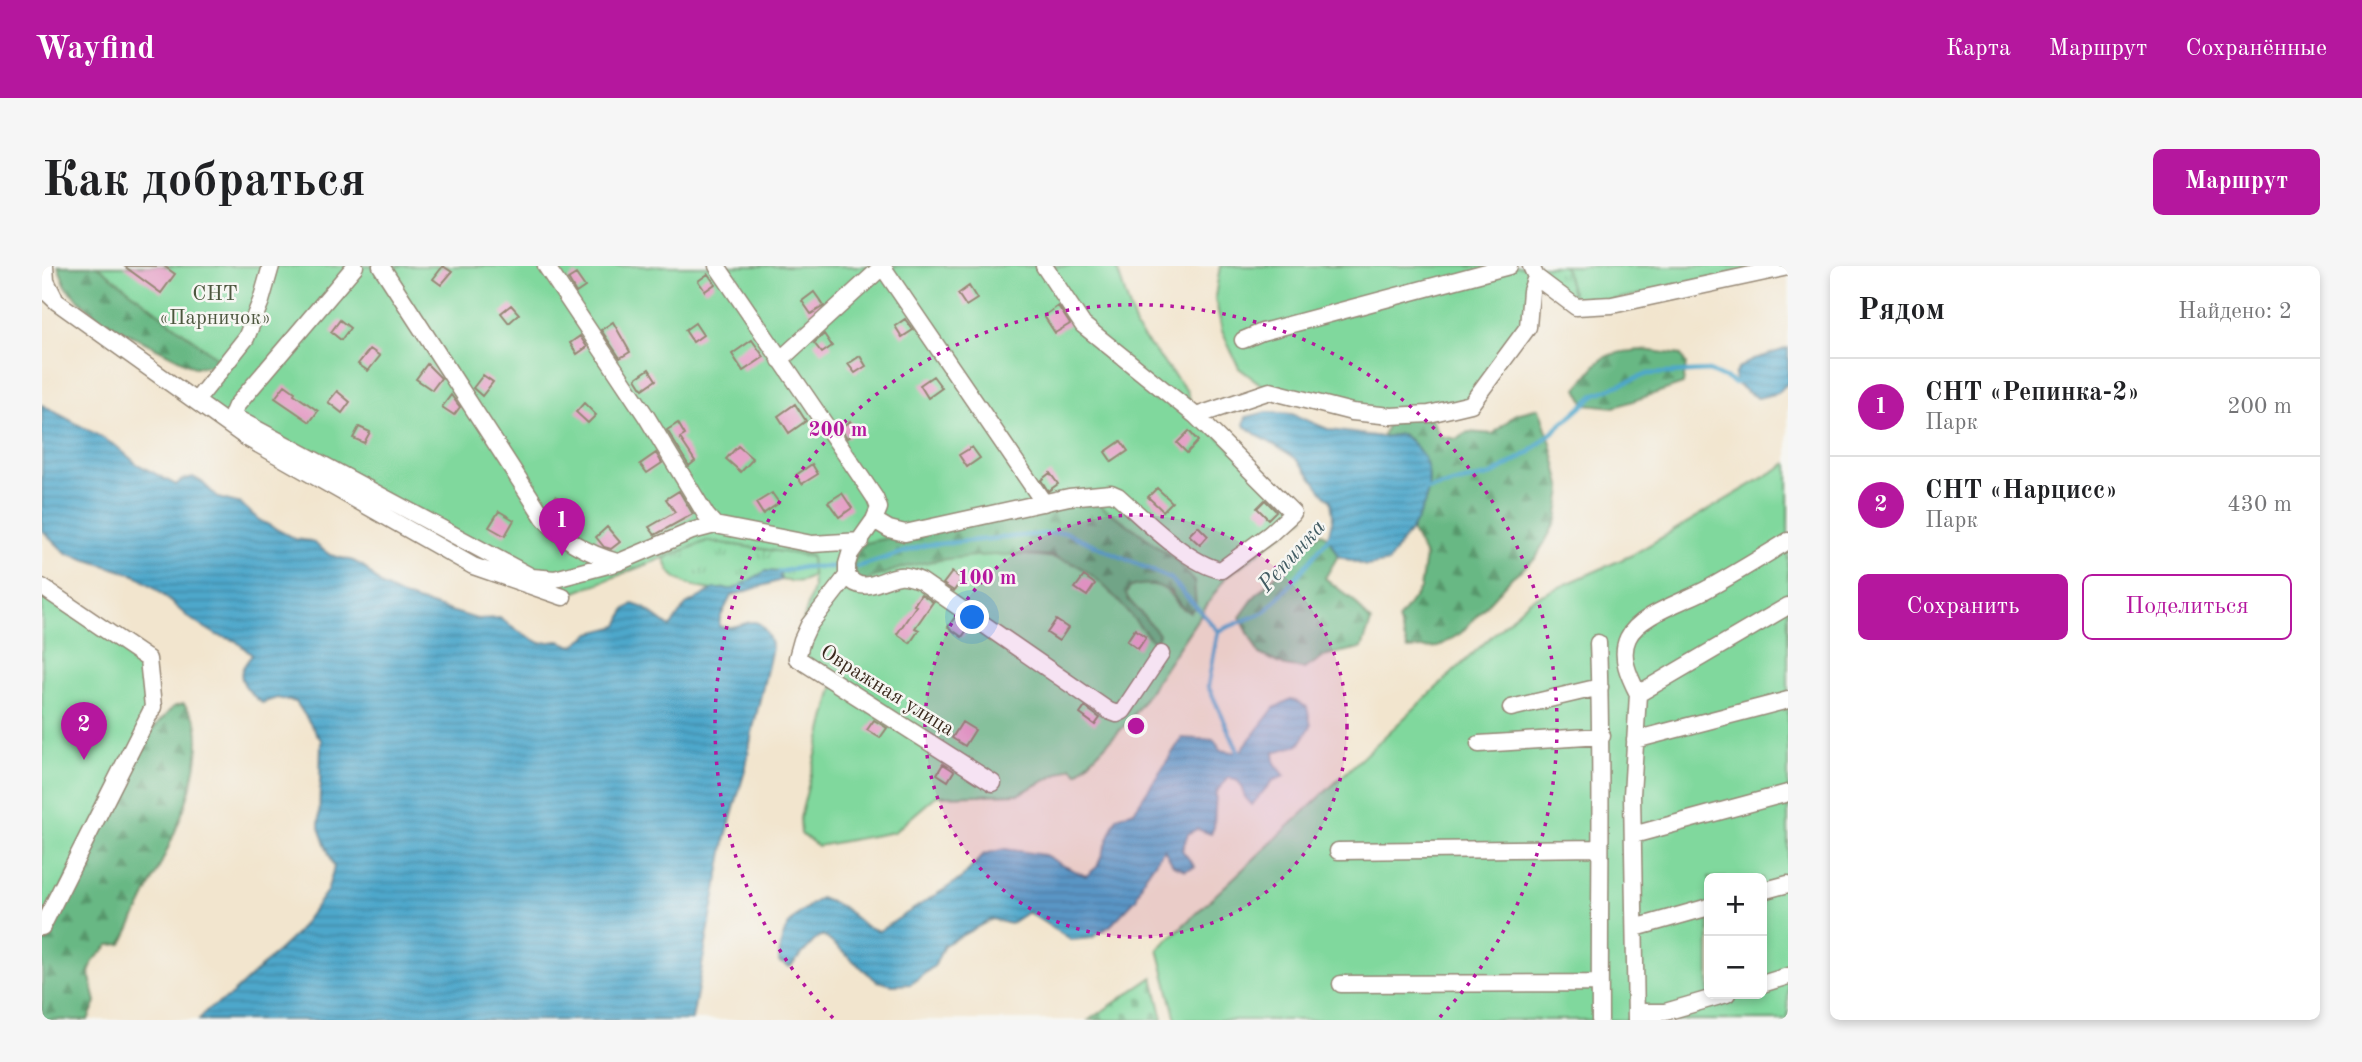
<!DOCTYPE html>
<html lang="ru">
<head>
<meta charset="utf-8">
<style>
  :root { --surface:#fff; --page:#f6f6f6; --text:#202124; --muted:#757577; --line:#e0e0e0; --accent:#b5179e }
  body { margin:0; font-family:"Old Standard TT",serif; background:var(--page); color:var(--text) }
  .controls { position:absolute; right:21px; bottom:21px; display:grid; overflow:hidden; border-radius:10px; box-shadow:0 4px 10px #0003 }
  .controls button { width:63px; height:63px; display:grid; place-items:center; padding:0; border:0; border-bottom:2px solid var(--line); background:var(--surface); color:var(--text); font:35px sans-serif }
  .you { position:absolute; left:931px; top:352px; width:24px; height:24px; margin:-18px; border:5px solid #fff; border-radius:50%; background:#1a73e8; box-shadow:0 0 0 10px #1a73e833 }
  .badge { display:grid; place-items:center; width:46px; height:46px; border-radius:50%; background:var(--accent); color:#fff; font-size:23px; font-weight:700 }
  .pin { position:absolute; translate:-50% -58px; filter:drop-shadow(0 2px 4px #0008) }
  .pin::after { content:''; position:absolute; top:37px; width:24px; height:21px; background:inherit; clip-path:polygon(0 0,100% 0,50% 100%) }
  .list { margin:0; padding:0; list-style:none }
  h2 { display:flex; justify-content:space-between; align-items:center; height:91px; margin:0; padding:0 28px; font-size:30px }
  h2 small { font-size:23px; font-weight:400; color:var(--muted) }
  .list li { display:grid; grid-template-columns:46px 1fr auto; gap:21px; align-items:center; box-sizing:border-box; height:98px; padding:0 28px; border-top:2px solid var(--line) }
  .list b { display:block; font-size:26px; white-space:nowrap }
  .list p { margin:0; font-size:23px; white-space:nowrap; color:var(--muted) }
  .list em { font-size:23px; font-style:normal; color:var(--muted) }
  .actions { display:flex; gap:14px; padding:21px 28px }
  .actions a { flex:1; padding:16px 0; border:2px solid var(--accent); border-radius:10px; text-align:center; font-size:24px; color:var(--accent) }
  .actions .main { background:var(--accent); color:#fff }
  .map { position:relative; flex:none; width:1746px; height:754px; overflow:hidden; border-radius:10px }
  header { display:flex; align-items:center; gap:42px; box-sizing:border-box; height:98px; padding:0 35px; background:var(--accent); color:#fff }
  header strong { font-size:33px }
  nav { display:flex; gap:38px; margin-inline-start:auto; font-size:24px }
  .intro { display:flex; align-items:center; justify-content:space-between; box-sizing:border-box; height:168px; padding:0 42px }
  h1 { margin:0; font-size:49px }
  .button { padding:18px 32px; border-radius:10px; background:var(--accent); color:#fff; font-size:24px; font-weight:700 }
  main { display:flex; gap:42px; padding:0 42px }
  aside { flex:1; background:var(--surface); border-radius:10px; box-shadow:0 4px 10px #0003 }
  .map>svg:first-child { display:block }
  .grass { fill:url(#grass-tufts); stroke:#5e815e; stroke-width:2 }
  .forest { fill:url(#forest-firs); stroke:#527151; stroke-width:2 }
  .cemetery { fill:url(#cemetery-stones); stroke:#5e815e; stroke-width:2 }
  .garden { fill:#80d89d; stroke:#5e815e; stroke-width:2; fill-rule:evenodd }
  .water { fill:url(#water-rules); stroke:#446874; stroke-width:2 }
  .lines { fill:none; stroke-linecap:round; stroke-linejoin:round }
  .stream { stroke:#4da7cb; stroke-width:4.5 }
  .building { fill:#e5a2c7 }
  .minor-casing { stroke:#968876; stroke-width:19 }
  .minor { stroke:#fff; stroke-width:16 }
  .ring { fill:none; stroke:#b5179e; stroke-width:3.5; stroke-dasharray:3.5 7 }
  .labels { text-anchor:middle; dominant-baseline:central; stroke-width:5; stroke-linejoin:round; paint-order:stroke }
  .park-label { font-size:21px; fill:#4c563e; stroke:#f6f6f2 }
  .street-label { font-size:21px; fill:#3b2a1e; stroke:#f6f6f2 }
  .water-label { font-size:23px; font-style:italic; fill:#425c63; stroke:#f6f6f2 }
  .centre { fill:#b5179e; stroke:#f6f6f2; stroke-width:3.5 }
  .ring-label { font-size:21px; text-anchor:middle; font-weight:bold; fill:#b5179e; stroke:#f6f6f2; stroke-width:5; stroke-linejoin:round; paint-order:stroke }
</style>
</head>
<body>
<header>
<strong>Wayfind</strong>
<nav><a>Карта</a><a>Маршрут</a><a>Сохранённые</a></nav>
</header>
<div class="intro"><h1>Как добраться</h1><a class="button">Маршрут</a></div>
<main>
<div class="map">
<svg width="1746" height="754" viewBox="0 0 1746 754">
  <defs>
    <pattern id="grass-tufts" width="24" height="20" patternUnits="userSpaceOnUse" patternTransform="scale(1.75)"><rect width="24" height="20" fill="#80d89d"/><path d="M3 7l-1-3M5 7V3M7 7l1-3M15 17l-1-3M17 17v-4M19 17l1-3" fill="none" stroke="#6aaf7f"/></pattern>
    <pattern id="forest-firs" width="22" height="20" patternUnits="userSpaceOnUse" patternTransform="scale(1.75)"><rect width="22" height="20" fill="#68b884"/><path d="M5 1l3.5 6h-7zM16 11l3.5 6h-7z" fill="#57966b"/></pattern>
    <pattern id="cemetery-stones" width="16" height="16" patternUnits="userSpaceOnUse" patternTransform="scale(1.75)"><rect width="16" height="16" fill="#80d89d"/><path d="M2 7V4a2 2 0 0 1 4 0v3zM10 15v-3a2 2 0 0 1 4 0v3z" fill="#6aaf7f"/></pattern>
    <pattern id="water-rules" width="6" height="5" patternUnits="userSpaceOnUse" patternTransform="scale(1.75)"><rect width="6" height="5" fill="#4da7cb"/><path d="M0 2.5h6" fill="none" stroke="#4188a4"/></pattern>
  </defs>
  <rect width="100%" height="100%" fill="#f6f6f2"/>
  <filter id="ink" filterUnits="userSpaceOnUse"><feTurbulence type="fractalNoise" baseFrequency=".0143" numOctaves="2"/><feDisplacementMap in="SourceGraphic" scale="14" xChannelSelector="R" yChannelSelector="G"/><feConvolveMatrix kernelMatrix="1 2 1 2 8 2 1 2 1" color-interpolation-filters="sRGB"/></filter>
  <filter id="wash" filterUnits="userSpaceOnUse"><feTurbulence type="fractalNoise" baseFrequency=".00686" numOctaves="4" result="noise"/><feDisplacementMap in="SourceGraphic" scale="28" xChannelSelector="R" yChannelSelector="G"/><feGaussianBlur stdDeviation="1.57" result="paint"/><feColorMatrix in="noise" values="0 0 0 0 0 0 0 0 0 0 0 0 0 0 0 0 0 1.4 0 .05"/><feComposite in="paint" operator="in"/></filter>
  <g filter="url(#wash)">
    <rect width="100%" height="100%" fill="#f2e5ce"/>
    <path class="grass" d="M1489 0H1522L1534 41Z
      M665 275 770 290 771 308C762 318 752 316 739 314L737 306C712 305 710 318 691 323 676 328 639 320 629 307 626 304 624 297 622 292Z"/>
    <path class="forest" d="M16 0H56L184 99 152 101 59 54 25 23Z
      M1601 84 1639 89 1644 98 1641 118 1573 141 1543 138 1535 123C1560 90 1559 87 1601 84Z
      M1497 142 1509 177 1520 224 1515 254 1494 292 1470 311 1419 367 1396 381 1366 383 1356 354 1378 323 1383 290 1369 264 1381 240 1368 174 1360 168 1340 171 1349 150 1387 148 1398 170 1415 173 1426 166 1451 168 1474 148Z
      M1016 235 1056 238 1094 264 1135 295 1152 316 1154 340 1148 346 1142 344 1128 325 1087 334 1114 363 1117 368 1114 375 1110 374 1059 318 1012 290 989 289 895 294 863 301 822 315 814 312C808 296 813 290 823 277Z
      M1280 267 1286 271 1296 290 1283 312 1312 335 1329 356 1320 382 1285 389 1262 403 1243 400 1217 388 1198 351 1214 329 1269 274Z
      M142 438C146 444 152 450 154 456 168 514 106 624 80 678L67 679 51 695 47 707 54 736 46 754H0V661L94 475 110 464 131 441Z"/>
    <path class="cemetery" d="M1111 711 1121 754H1047Z"/>
    <path class="garden" d="M56 0H1074L1095 64 1145 125 1154 150 1263 251 1183 312 1088 454 1036 507 1030 501 977 528 894 530 852 566 776 580 759 568 758 552 792 418 750 392 771 322 769 290 665 275 521 331 431 300 154 135 184 99ZM1016 235 1056 238 1094 264 1135 295 1152 316 1154 340 1148 346C1126 339 1134 315 1097 319 1090 320 1087 321 1084 328L1087 334 1117 368 1114 375 1110 374C1089 351 1065 317 1038 301 1004 280 902 290 863 301 849 305 836 310 822 315L814 312C808 296 813 290 823 277Z
      M1178 0H1489L1486 61 1429 138 1349 150 1228 125 1197 102 1180 65 1173 31Z
      M1522 0H1746L1534 41Z
      M1746 197V754H1134L1116 683 1488 334 1590 289ZM1667 612H1720V728H1667Z
      M0 321 106 393 111 441 0 661Z"/>
    <path class="water" d="M1746 82V117L1735 127 1716 132C1659 104 1719 92 1746 82Z
      M0 139 52 167 74 180 95 198 134 219 140 214 151 211 160 216 176 232 199 238 217 254 253 273 269 275 288 289 311 295 321 300 340 320 362 331 435 353 458 352 476 365 498 377 517 375 531 380 549 367 576 360 583 344 591 338 602 342 628 361 644 339 672 323H692L724 305 737 306 739 314 689 330 678 352 677 360C700 368 718 335 730 382L710 467 704 501 684 570 650 754H157L164 745 188 730 253 669 285 625 292 601 277 562 279 474 254 436 235 432 220 437C211 430 196 417 200 404 202 399 207 393 210 389L194 375 175 369 147 352 113 322 93 309 24 287 0 264Z
      M1225 146 1250 148 1288 164 1340 171 1359 168C1398 193 1391 229 1369 264 1361 275 1353 284 1347 296L1324 300 1296 290 1286 271 1291 251 1289 235C1274 221 1269 206 1253 192 1236 179 1217 173 1202 159L1204 151Z
      M1249 433 1265 441 1269 460 1257 479 1232 486 1233 497 1243 510 1230 515 1210 539 1203 531 1197 516 1187 511 1174 526 1172 561 1169 568 1155 563 1146 568 1140 584 1153 601 1143 604 1131 599 1122 583 1102 612 1094 633 1069 659 1050 672 1029 674 986 646 968 658 950 653 902 679 893 699 869 718 851 719 835 715 781 669 774 673 748 701 737 696C737 661 751 651 778 632L801 641 823 660 837 665 920 612 942 588 963 583 1003 589 1022 600 1044 610 1055 601 1075 551 1092 545 1140 472 1173 474 1178 484 1197 487 1232 442Z"/>
    <g class="lines">
      <path class="stream" d="M1383 224 1450 209 1488 186 1554 128 1606 108 1667 105 1693 117 1698 116
        M815 301 884 279 1023 266 1129 313 1176 365
        M737 306 762 301H792
        M1194 489 1197 487 1166 420 1176 365 1223 346 1247 320 1289 269"/>
    </g>
    <g id="blocks">
      <path class="building" d="M82 0H122L133 8 119 27Z
        M401 0 410 6 399 19 391 13Z
        M534 8 543 21 534 27 526 13Z
        M666 8 673 18 663 25 656 15Z
        M927 20 935 33 924 40 916 28Z
        M772 26 782 40 769 48 760 35Z
        M469 39 477 48 467 57 459 47Z
        M1016 40 1028 58 1013 67 1002 50Z
        M863 53 871 64 860 71 853 60Z
        M298 54 308 62 299 74 289 66Z
        M571 56 588 86 578 92 559 64Z
        M653 57 661 69 651 76 643 64Z
        M782 68 790 80 780 87 772 77Z
        M538 70 545 81 535 88 528 77Z
        M710 74 722 91 701 105 690 88Z
        M328 83 338 90 326 105 316 98Z
        M818 90 824 100 813 107 806 98Z
        M385 98 399 112 390 124 374 113Z
        M607 103 614 114 601 123 594 112Z
        M441 109 451 116 440 130 431 122Z
        M891 110 900 122 886 132 878 119Z
        M243 119 253 126 252 128 276 145 268 156 233 132Z
        M295 125 308 136 300 147 286 136Z
        M409 129 418 141 412 149 400 141Z
        M542 137 554 149 546 157 534 146Z
        M753 138 764 155 747 167 736 150Z
        M808 155 815 165 805 172 798 162Z
        M636 157 643 169 638 172 653 195 647 200 625 164Z
        M317 161 328 166 322 177 311 172Z
        M1147 165 1156 175 1145 187 1135 177Z
        M1079 175 1086 185 1070 196 1063 186Z
        M696 180 711 193 699 206 684 193Z
        M930 181 938 192 925 201 917 189Z
        M614 187 620 197 605 207 598 198Z
        M770 198 776 208 760 218 754 209Z
        M1008 207 1016 218 1006 225 999 214Z
        M1115 222 1130 236 1121 245 1106 231Z
        M637 225 651 248 613 269 607 261 633 246 624 233Z
        M730 227 737 237 721 248 714 237Z
        M800 227 810 242 797 251 786 236Z
        M514 230 529 241 520 254 507 240Z
        M1223 234 1234 245 1226 253 1215 242Z
        M457 245 472 254 463 270 447 261Z
        M1156 260 1166 270 1158 279 1147 269Z
        M565 261 578 276 569 283 562 281 554 271Z
        M910 306 920 313 912 325 901 318Z
        M1042 310 1053 318 1045 330 1033 322Z
        M879 328 891 336 873 362 877 364 868 377 855 368 874 340 872 339Z
        M913 351 927 361 920 371 906 361Z
        M1014 354 1026 362 1017 375 1005 367Z
        M1093 363 1104 371 1096 383 1085 375Z
        M1043 441 1058 452 1053 459 1038 448Z
        M832 454 845 462 838 472 825 464Z
        M920 456 933 464 923 480 910 472Z
        M901 498 912 505 906 515 895 508Z"/>
    </g>
  </g>
  <g filter="url(#ink)">
    <use href="#blocks" fill-opacity="0" stroke="#968876" stroke-width="2"/>
    <g class="lines">
      <defs>
        <path id="minor" d="M3 0 4 15 12 31
          M313 0 194 140 191 147 196 153 490 311 513 313 577 296 650 265 673 259 770 278 819 275
          M339 0 502 252C521 275 548 288 575 296
          M504 0 604 150 664 249 673 259
          M675 0 821 214 833 232 837 242 832 254 808 288 805 298V310L767 359 760 374 755 392 951 517
          M840 0 1002 237
          M1489 0 1494 11 1534 41 1570 39 1746 1
          M0 22 15 36 205 172 431 300 521 331
          M1201 74 1220 66 1467 0
          M738 94 841 0
          M154 135 204 72 219 35 229 0
          M1154 150 1228 125 1310 146 1349 150 1387 148 1429 138 1486 61 1489 25 1494 11
          M832 254 847 263 863 267 1027 231 1069 227 1076 230C1102 253 1146 298 1179 304L1228 268 1251 247 1154 150 1041 59 1002 0
          M805 310C821 330 838 313 857 310 865 309 872 312 879 315L1067 445 1075 448 1081 445 1119 388
          M0 321 106 393 111 441 0 661
          M1556 377C1561 503 1557 628 1558 754
          M1596 428C1588 412 1577 391 1586 372 1597 348 1645 335 1667 322 1694 307 1720 291 1746 275
          M1469 442 1558 421
          M1593 474 1746 434
          M1437 478 1560 470
          M1591 569 1746 527
          M1296 585 1557 582
          M1720 625 1746 618
          M1593 662 1667 641
          M1299 718 1558 717
          M1720 718 1746 710
          M1594 746H1623L1685 728
          M1594 754 1590 529 1596 428 1746 340"/>
      </defs>
      <use href="#minor" class="minor-casing"/>
      <use href="#minor" class="minor"/>
    </g>
  </g>
  <circle cx="1094" cy="460" r="211" fill="#b5179e" fill-opacity=".12"/>
  <g class="ring">
    <circle cx="1094" cy="460" r="211"/>
    <path d="M791 752A421 421 0 1 1 1397 752"/>
  </g>
  <g class="labels">
    <g class="park-label">
      <text x="173" y="28">СНТ<tspan x="173" dy="24">«Парничок»</tspan></text>
    </g>
    <g class="street-label">
      <text transform="translate(845 425) rotate(32)">Овражная улица</text>
    </g>
    <g class="water-label">
      <text transform="translate(1250 290) rotate(-48)">Репинка</text>
    </g>
  </g>
  <circle cx="1094" cy="460" r="10" class="centre"/>
  <g class="ring-label">
    <text x="796" y="170">200 m</text>
    <text x="945" y="318">100 m</text>
  </g>
</svg>
<div class="controls">
<button>+</button>
<button>−</button>
</div>
<div class="you"></div>
<div class="pin badge" style="left:520px;top:290px">1</div>
<div class="pin badge" style="left:42px;top:494px">2</div>
</div>
<aside>
<h2>Рядом<small>Найдено: 2</small></h2>
<ul class="list">
<li><span class="badge">1</span><div><b>СНТ «Репинка-2»</b><p>Парк</p></div><em>200 m</em></li>
<li><span class="badge">2</span><div><b>СНТ «Нарцисс»</b><p>Парк</p></div><em>430 m</em></li>
</ul>
<div class="actions"><a class="main">Сохранить</a><a>Поделиться</a></div>
</aside>
</main>
</body>
</html>
